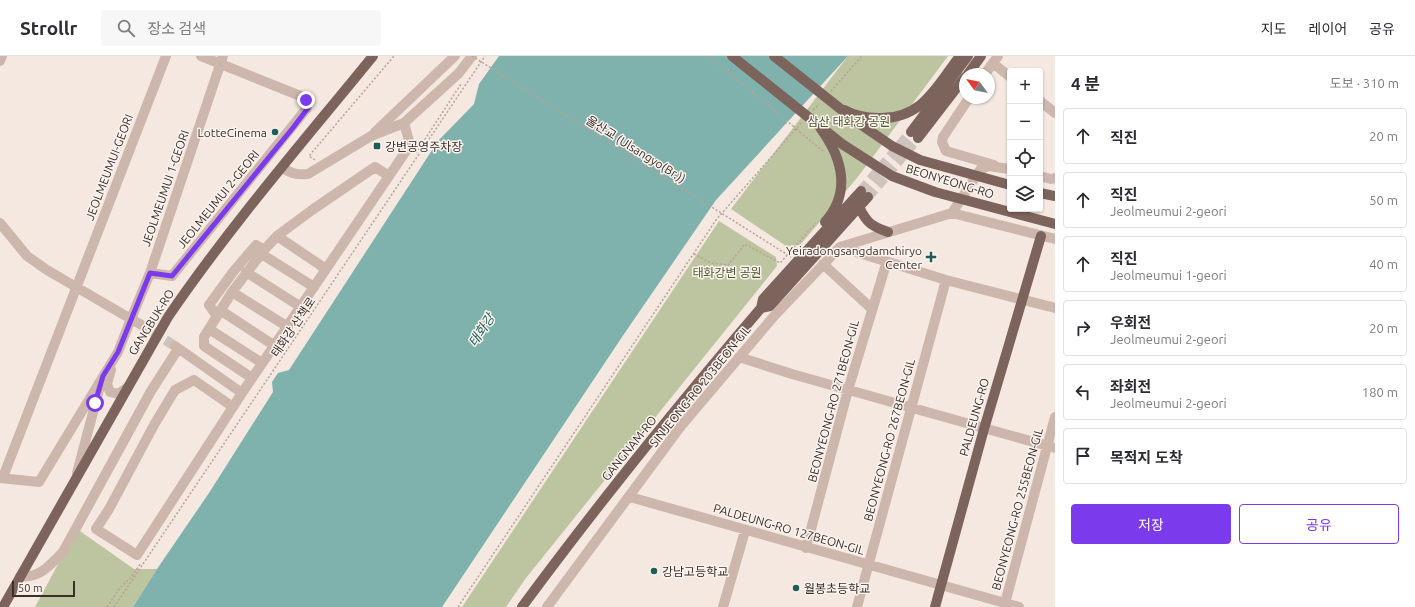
<!DOCTYPE html>
<html lang="ko">
<head>
<meta charset="utf-8">
<style>
  :root { --surface:#fff; --page:#f7f7f7; --text:#2b2b33; --muted:#7c7c81; --line:#e1e1e2; --accent:#7c3aed }
  body { margin:0; font-family:Ubuntu,"Noto Sans KR",sans-serif; background:var(--page); color:var(--text) }
  .controls { position:absolute; right:12px; top:12px; display:grid; overflow:hidden; border-radius:4px; box-shadow:0 1px 3px #0004 }
  .controls button { width:36px; height:36px; display:grid; place-items:center; padding:0; border:0; border-bottom:1px solid var(--line); background:var(--surface); color:var(--text); font:20px sans-serif }
  .compass { position:absolute; left:959px; top:12px; width:36px; height:36px; border-radius:50%; background:var(--surface); box-shadow:0 1px 3px #0004; rotate:303deg }
  .scale { position:absolute; left:12px; bottom:10px; width:63px; box-sizing:border-box; padding-left:4px; border:2px solid #3b2e2b; border-top:0; font-size:11px; line-height:14px; white-space:nowrap; color:#3b2e2b; -webkit-text-stroke:3px #fbf3ee; paint-order:stroke }
  .stop { position:absolute; width:12px; height:12px; margin:-9px; border:3px solid #7c3aed; border-radius:50%; background:#fff }
  .stop.end { background:#7c3aed; border-color:#fff; box-shadow:0 1px 4px #0008 }
  .list { margin:0; padding:0; list-style:none }
  h2 { display:flex; justify-content:space-between; align-items:center; height:52px; margin:0; padding:0 16px; font-size:17px }
  h2 small { font-size:13px; font-weight:400; color:var(--muted) }
  .list li { display:grid; grid-template-columns:26px 1fr auto; gap:12px; align-items:center; box-sizing:border-box; height:56px; margin:0 8px 8px; padding:0 8px; border:1px solid var(--line); border-radius:4px }
  .list b { display:block; font-size:15px; white-space:nowrap }
  .list p { margin:0; font-size:13px; white-space:nowrap; color:var(--muted) }
  .list em { font-size:13px; font-style:normal; color:var(--muted) }
  .actions { display:flex; gap:8px; padding:12px 16px }
  .actions a { flex:1; padding:9px 0; border:1px solid var(--accent); border-radius:4px; text-align:center; font-size:14px; color:var(--accent) }
  .actions .main { background:var(--accent); color:#fff }
  .icon { flex:none; width:22px; height:22px; fill:none; stroke:currentColor; stroke-width:2; stroke-linecap:round; stroke-linejoin:round }
  .map { position:relative; flex:none; width:1055px; height:551px; overflow:hidden }
  header { display:flex; align-items:center; gap:24px; box-sizing:border-box; height:56px; padding:0 20px; background:var(--surface); border-bottom:1px solid var(--line) }
  header strong { font-size:19px }
  nav { display:flex; gap:22px; margin-inline-start:auto; font-size:14px }
  .search { width:280px; height:36px; background:var(--page); display:flex; align-items:center; gap:10px; box-sizing:border-box; padding:0 14px; border-radius:4px; color:var(--muted); font-size:15px }
  main { display:flex }
  aside { flex:1; background:var(--surface) }
  .map>svg:first-child { display:block }
  .green { fill:#bcc4a0 }
  .water { fill:#7fb1ad }
  .lines { fill:none; stroke-linecap:round; stroke-linejoin:round }
  .minor-tunnel { stroke:#cfc3bd; stroke-width:10; stroke-dasharray:10 5; stroke-linecap:butt }
  .major-tunnel { stroke:#cfc3bd; stroke-width:10; stroke-dasharray:10 5; stroke-linecap:butt }
  .path { stroke:#b9a196; stroke-width:1.5; stroke-dasharray:2 2; stroke-linecap:butt }
  .minor { stroke:#cdb7ac; stroke-width:10 }
  .major { stroke:#7c635c; stroke-width:10 }
  .path-bridge { stroke:#b9a196; stroke-width:1.5; stroke-dasharray:2 2; stroke-linecap:butt }
  .major-bridge { stroke:#7c635c; stroke-width:10 }
  .route { stroke:#7c3aed; stroke-width:5 }
  .poi-dot { fill:#1f5d59; stroke:#fbf3ee; stroke-width:1.5 }
  .labels { text-anchor:middle; dominant-baseline:central; stroke-width:3; stroke-linejoin:round; paint-order:stroke }
  .park-label { font-size:12px; fill:#4f592e; stroke:#fbf3ee }
  .poi-label { font-size:12px; fill:#3b2e2b; stroke:#fbf3ee; text-anchor:start }
  .street-label { font-size:12px; fill:#3b2e2b; stroke:#fbf3ee }
  .water-label { font-size:13px; font-style:italic; fill:#1f5d59; stroke:#fbf3ee }
</style>
</head>
<body>
<header>
<strong>Strollr</strong>
<div class="search"><svg class="icon" aria-label="search" viewBox="0 0 24 24"><circle cx="10" cy="10" r="6"/><path d="M15 15l6 6"/></svg>장소 검색</div>
<nav><a>지도</a><a>레이어</a><a>공유</a></nav>
</header>
<main>
<div class="map">
<svg width="1055" height="551" viewBox="0 0 1055 551">
  <rect width="100%" height="100%" fill="#f4e8e1"/>
  <path class="green" d="M848 0H948L857 122 800 189 786 190 731 153Z
    M719 165 776 201 777 210 526 522 506 551H462Z
    M77 473 134 513H157L133 551H35Z"/>
  <path class="water" d="M499 0H848L716 144 622 281 442 551H133L157 513 209 437 273 336 272 326 278 317 289 314 438 85 474 48 479 28Z"/>
  <g class="lines">
    <path class="minor-tunnel" d="M140 268 175 290"/>
    <path class="major-tunnel" d="M861 135 911 76
      M868 141 918 82"/>
    <path class="path" d="M709 0 793 70
      M831 35 862 0
      M813 54 819 48
      M800 76 823 95
      M416 97 461 28
      M315 104 309 100 394 0
      M694 198 711 207 728 209 745 188 780 207 816 167
      M107 551 119 533 132 520 141 507
      M114 551 485 0
      M458 551 716 164 801 67"/>
    <path class="minor" d="M0 5 2 0
      M993 7 1010 21
      M985 18 998 0
      M969 42 943 81 942 86 946 95 994 109
      M1040 45 1055 57
      M375 76 455 0
      M283 112C292 118 298 119 308 118L371 80 404 67 459 17 472 0
      M1010 113 988 110 980 114 952 157 1055 183
      M1040 120 1051 123 1055 122
      M0 167 27 200 47 214 131 263 150 217 223 0
      M277 180 326 213
      M840 191 946 224 1055 252
      M840 191 952 157
      M260 197 314 231
      M823 208 872 253
      M246 216 301 251
      M150 217 172 220 307 52 306 44 303 41 201 0
      M232 236 288 271
      M220 254 275 290
      M217 260 209 249 233 216 256 189 264 194
      M209 273 262 307
      M175 290 242 337
      M739 301 792 318 1055 392
      M111 314 107 328 110 336 118 338 127 332
      M252 322 204 290V281L232 236 264 194 277 180 312 154 375 111 389 120
      M233 351 194 324 175 334 154 369 109 453 96 473 137 499 242 337 406 95 409 85 404 67
      M77 417 100 330
      M3 421 166 0
      M0 422 39 426 118 296 131 263 140 268
      M630 441 1019 551
      M806 492 848 334 887 205
      M20 520C39 523 50 509 63 496L151 335 178 293
      M547 551 681 370 775 259 840 191
      M723 551 745 475
      M857 551 946 224
      M1004 551 1055 361"/>
    <path class="major" d="M968 18 981 0
      M844 54C855 60 866 62 878 62 922 64 936 31 960 0
      M821 73C843 103 851 137 825 166
      M911 76 968 0
      M918 82 965 21
      M1040 137 1055 140
      M859 151C867 167 871 170 888 176
      M761 252 770 250 868 141
      M3 551 168 261C230 170 303 86 373 0
      M522 551C598 448 678 349 761 252L763 243 861 135
      M935 551 984 373 1041 180"/>
    <path class="path-bridge" d="M472 0 791 201
      M793 70 800 76"/>
    <path class="major-bridge" d="M732 0 842 88 892 120 935 136 1055 168
      M774 0 857 66 892 90 920 104 1010 129"/>
  </g>
  <g class="lines">
    <path class="route" d="M95 347 103 320 118 296 150 217 172 220 292 73 308 52 306 44"/>
  </g>
  <g class="poi-dot">
    <circle cx="275" cy="76" r="4"/>
    <rect x="373" y="86" width="8" height="8" rx="2"/>
    <path d="M929 195h4v4h4v4h-4v4h-4v-4h-4v-4h4z"/>
    <circle cx="654" cy="515" r="4"/>
    <circle cx="796" cy="532" r="4"/>
  </g>
  <g class="labels">
    <g class="park-label">
      <text x="849" y="65">삼산 태화강 공원</text>
      <text x="727" y="216">태화강변 공원</text>
    </g>
    <g class="poi-label">
      <text x="267" y="76" text-anchor="end">LotteCinema</text>
      <text x="385" y="90">강변공영주차장</text>
      <text x="922" y="194" text-anchor="end">Yeiradongsangdamchiryo<tspan x="922" dy="14">Center</tspan></text>
      <text x="662" y="515">강남고등학교</text>
      <text x="804" y="532">월봉초등학교</text>
    </g>
    <g class="street-label">
      <text transform="translate(636 93) rotate(32)">울산교 (Ulsangyo(Br.))</text>
      <text transform="translate(109 111) rotate(-69)">JEOLMEUMUI-GEORI</text>
      <text transform="translate(950 125) rotate(17)">BEONYEONG-RO</text>
      <text transform="translate(165 132) rotate(-71)">JEOLMEUMUI 1-GEORI</text>
      <text transform="translate(218 143) rotate(-51)">JEOLMEUMUI 2-GEORI</text>
      <text transform="translate(151 266) rotate(-58)">GANGBUK-RO</text>
      <text transform="translate(293 271) rotate(-56)">태화강 산책로</text>
      <text transform="translate(700 330) rotate(-51)">SINJEONG-RO 203BEON-GIL</text>
      <text transform="translate(833 345) rotate(-75)">BEONYEONG-RO 271BEON-GIL</text>
      <text transform="translate(974 361) rotate(-74)">PALDEUNG-RO</text>
      <text transform="translate(889 384) rotate(-75)">BEONYEONG-RO 267BEON-GIL</text>
      <text transform="translate(629 392) rotate(-51)">GANGNAM-RO</text>
      <text transform="translate(1017 453) rotate(-75)">BEONYEONG-RO 255BEON-GIL</text>
      <text transform="translate(789 473) rotate(16)">PALDEUNG-RO 127BEON-GIL</text>
    </g>
    <g class="water-label">
      <text transform="translate(481 274) rotate(-57)">태화강</text>
    </g>
  </g>
</svg>
<div class="controls">
<button>+</button>
<button>−</button>
<button><svg class="icon" aria-label="locate" viewBox="0 0 24 24"><circle cx="12" cy="12" r="6"/><path d="M12 2v4M12 18v4M2 12h4M18 12h4"/></svg></button>
<button><svg class="icon" aria-label="layers" viewBox="0 0 24 24"><path d="M12 4l9 5-9 5-9-5zM3 14l9 5 9-5"/></svg></button>
</div>
<svg class="compass" viewBox="-18 -18 36 36"><path d="M0-13l5 13h-10z" fill="#e53935"/><path d="M0 13l5-13h-10z" fill="#7c7c81"/></svg>
<div class="scale">50 m</div>
<div class="stop" style="left:95px;top:347px"></div>
<div class="stop end" style="left:306px;top:44px"></div>
</div>
<aside>
<h2>4 분<small>도보 · 310 m</small></h2>
<ul class="list">
<li><svg class="icon" aria-label="ahead" viewBox="0 0 24 24"><path d="M12 20V5M6 11l6-6 6 6"/></svg><div><b>직진</b></div><em>20 m</em></li>
<li><svg class="icon" aria-label="ahead" viewBox="0 0 24 24"><path d="M12 20V5M6 11l6-6 6 6"/></svg><div><b>직진</b><p>Jeolmeumui 2-geori</p></div><em>50 m</em></li>
<li><svg class="icon" aria-label="ahead" viewBox="0 0 24 24"><path d="M12 20V5M6 11l6-6 6 6"/></svg><div><b>직진</b><p>Jeolmeumui 1-geori</p></div><em>40 m</em></li>
<li><svg class="icon" aria-label="right" viewBox="0 0 24 24"><path d="M7 20v-9h11M14 6l5 5-5 5"/></svg><div><b>우회전</b><p>Jeolmeumui 2-geori</p></div><em>20 m</em></li>
<li><svg class="icon" aria-label="left" viewBox="0 0 24 24"><path d="M17 20v-9H6M10 6l-5 5 5 5"/></svg><div><b>좌회전</b><p>Jeolmeumui 2-geori</p></div><em>180 m</em></li>
<li><svg class="icon" aria-label="arrive" viewBox="0 0 24 24"><path d="M6 21V4h12l-3 4 3 4H6"/></svg><div><b>목적지 도착</b></div></li>
</ul>
<div class="actions"><a class="main">저장</a><a>공유</a></div>
</aside>
</main>
</body>
</html>
